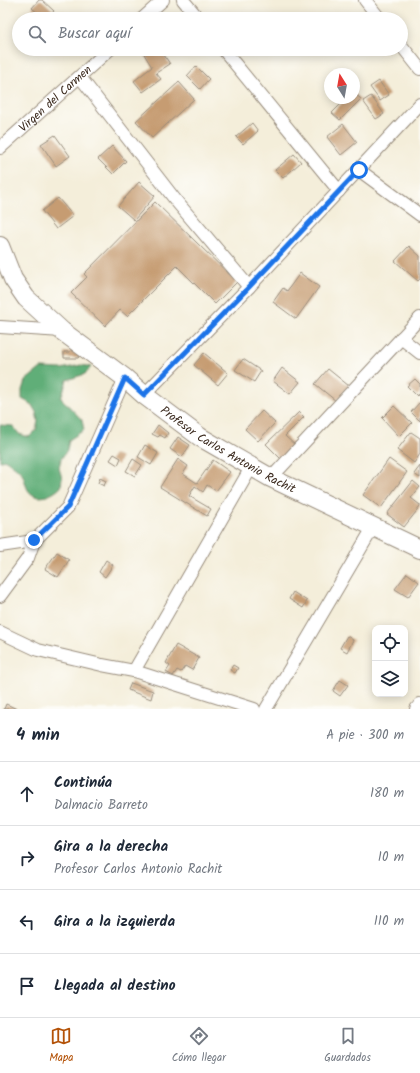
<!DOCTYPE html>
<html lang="es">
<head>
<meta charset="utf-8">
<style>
  :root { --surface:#fff; --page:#f2f2f3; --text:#1f2937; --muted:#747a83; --line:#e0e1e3; --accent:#b45309 }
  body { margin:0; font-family:Kalam,sans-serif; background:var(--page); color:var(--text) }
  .controls { position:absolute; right:12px; bottom:12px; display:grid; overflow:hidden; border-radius:8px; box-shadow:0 2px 10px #0003 }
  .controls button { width:36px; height:36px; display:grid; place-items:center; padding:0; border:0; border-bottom:1px solid var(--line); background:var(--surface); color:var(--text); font:20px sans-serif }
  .compass { position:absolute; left:324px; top:68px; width:36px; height:36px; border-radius:50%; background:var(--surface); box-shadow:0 2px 10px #0003; rotate:349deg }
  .stop { position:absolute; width:12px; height:12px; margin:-9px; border:3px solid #1a73e8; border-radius:50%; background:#fff }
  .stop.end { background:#1a73e8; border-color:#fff; box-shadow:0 1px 4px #0008 }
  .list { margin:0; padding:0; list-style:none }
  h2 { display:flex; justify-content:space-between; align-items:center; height:52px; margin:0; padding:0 16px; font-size:17px }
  h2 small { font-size:13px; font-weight:400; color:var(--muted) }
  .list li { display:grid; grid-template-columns:26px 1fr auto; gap:12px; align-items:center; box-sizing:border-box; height:64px; padding:0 16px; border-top:1px solid var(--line) }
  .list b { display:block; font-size:15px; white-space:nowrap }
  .list p { margin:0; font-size:13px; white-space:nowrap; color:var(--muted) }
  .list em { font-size:13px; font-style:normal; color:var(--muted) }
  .icon { flex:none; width:22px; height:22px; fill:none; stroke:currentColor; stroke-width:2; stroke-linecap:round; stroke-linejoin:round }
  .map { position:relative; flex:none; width:420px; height:709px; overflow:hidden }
  .search { position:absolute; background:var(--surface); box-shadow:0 2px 10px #0003; left:12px; right:12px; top:12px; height:44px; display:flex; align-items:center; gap:10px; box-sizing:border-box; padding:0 14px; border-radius:22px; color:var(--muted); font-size:15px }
  .sheet { height:308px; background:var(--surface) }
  nav { display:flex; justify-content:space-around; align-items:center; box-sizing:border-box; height:56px; border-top:1px solid var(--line); background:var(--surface); font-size:11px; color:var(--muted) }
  nav a { display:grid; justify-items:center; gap:2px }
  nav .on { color:var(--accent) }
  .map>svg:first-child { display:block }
  .forest { fill:#60ae78; stroke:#4e6c4b }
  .building { fill:#c69c72 }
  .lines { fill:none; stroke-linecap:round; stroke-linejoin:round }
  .street-casing { stroke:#988c7c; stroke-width:14 }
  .secondary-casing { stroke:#988c7c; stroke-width:20 }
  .street { stroke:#fff; stroke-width:12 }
  .secondary { stroke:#fff; stroke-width:18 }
  .route { stroke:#1a73e8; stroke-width:5 }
  .labels { text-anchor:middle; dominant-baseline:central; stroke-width:4; stroke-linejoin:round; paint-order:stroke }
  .street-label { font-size:12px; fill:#3b2a1e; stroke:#fdfcf7 }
</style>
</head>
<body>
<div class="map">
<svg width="420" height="709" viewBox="0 0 420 709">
  <rect width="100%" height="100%" fill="#fdfcf7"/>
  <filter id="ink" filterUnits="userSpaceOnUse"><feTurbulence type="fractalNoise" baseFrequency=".025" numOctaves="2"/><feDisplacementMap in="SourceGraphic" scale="8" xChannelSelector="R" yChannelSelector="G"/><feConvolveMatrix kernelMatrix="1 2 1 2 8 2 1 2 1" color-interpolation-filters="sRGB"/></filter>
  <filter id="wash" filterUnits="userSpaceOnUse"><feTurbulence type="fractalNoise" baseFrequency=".012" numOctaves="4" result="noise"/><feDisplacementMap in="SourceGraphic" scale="16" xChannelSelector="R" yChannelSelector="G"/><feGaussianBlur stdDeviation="0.9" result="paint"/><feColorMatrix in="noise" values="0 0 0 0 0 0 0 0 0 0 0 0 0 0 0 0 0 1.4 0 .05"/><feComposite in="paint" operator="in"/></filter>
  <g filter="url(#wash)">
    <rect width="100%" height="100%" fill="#f4eeda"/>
    <path class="forest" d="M81 365 91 367 85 374 67 380 61 398 82 420 84 430 69 440 67 450 61 459 59 468 62 478 61 487C53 495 37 503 28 490 25 485 25 478 21 472 17 468 11 464 6 460L0 461V425L13 426 19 434 29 437 36 430 38 421 36 412 31 404 22 399V390L25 381 41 368 61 369Z"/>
    <g id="blocks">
      <path class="building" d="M39 0H42L54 11 47 19H45L32 8Z
        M151 49H160L170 64 156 73 161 79 143 92 134 81 152 67 144 54Z
        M196 66 209 79 200 89 187 76Z
        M379 81 389 95 380 101 370 87Z
        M179 82 194 99 152 138 136 121Z
        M354 93 361 99 340 120 332 113 347 98H354Z
        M371 96 384 114 376 119 363 101Z
        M252 123 258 131 243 144 236 137Z
        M343 124 357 142 341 155 327 137Z
        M55 135 70 156 56 166 41 144Z
        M112 146 126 161 113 174 98 159Z
        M294 154 301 162 283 178 275 170Z
        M139 182 155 196 134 220 118 206Z
        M58 198 73 216 56 229 42 211Z
        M155 202 237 282 215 304 177 266 127 316 120 310 105 326 71 293 87 277 84 274Z
        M409 246 420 256V279L418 281 395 261Z
        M300 273 319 287 296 319 273 302 283 288 287 291Z
        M74 347 82 353 78 358H64V352H70Z
        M204 353 228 373 218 385 194 365Z
        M243 359 261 371 254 382 235 370Z
        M282 368 300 382 290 394 273 381Z
        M328 369 349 386 336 401 315 384Z
        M415 379 420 384V393L417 396 407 386Z
        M420 402V421L411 412Z
        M394 406 412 423 399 436 382 418Z
        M262 411 275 423 258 441 245 429Z
        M299 412 304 417 285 436 296 446 282 460 266 444Z
        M158 425 168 433 165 438 160 435 158 437 152 434Z
        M411 432 420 438V454L414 463 397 450Z
        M178 437 190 445 182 457 170 449Z
        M145 445 158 453 151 465 138 457Z
        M114 454 121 458 118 465 110 460Z
        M133 459 142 465 135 476 126 471Z
        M178 459 188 466 183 474 197 483 213 460 230 472 216 491 207 485 203 492 195 486 189 496 211 509 207 516 160 487Z
        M389 459 407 472 381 508 363 495Z
        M420 466V478L414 474Z
        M100 478 106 481 104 486 98 483Z
        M413 481 420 487 411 498 420 505V507L404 527 387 514Z
        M57 552 69 560 58 577 45 569Z
        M106 560 113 565 105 577 99 572Z
        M407 573 419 582 408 597 395 589Z
        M293 592 307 601 303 608 289 599Z
        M347 636 353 640 347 652 340 648Z
        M176 645 199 658 192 670 185 666 181 672 177 670 173 676 166 672 170 666 166 663Z
        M233 665 238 668 235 673 230 670Z
        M340 680 348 685 340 696 333 691Z
        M131 683 153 691 151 699 128 690Z
        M6 704 17 709H4Z"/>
    </g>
  </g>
  <g filter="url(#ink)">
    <use href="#blocks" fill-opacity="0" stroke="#988c7c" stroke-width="1"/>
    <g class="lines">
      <defs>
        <g id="street">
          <path d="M183 0 199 19"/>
          <path d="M365 0 380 19"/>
          <path d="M142 19 163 0"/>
          <path d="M401 45 420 69"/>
          <path d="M223 49 339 191"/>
          <path d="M80 77 177 202 249 287"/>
          <path id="s1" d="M0 148 110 49"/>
          <path d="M359 170 420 215"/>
          <path d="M0 327 62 331"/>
          <path d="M401 338 420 353"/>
          <path d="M144 395 249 287 420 104"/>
          <path d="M271 478 420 318"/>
          <path d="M0 546 34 541 68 507 125 378"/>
          <path d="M0 596 28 558 34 541"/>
          <path d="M0 632 38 650 102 665 134 671 254 709"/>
          <path d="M134 671 252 466"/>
          <path d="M266 709 374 526"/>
          <path d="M416 709 420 704"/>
        </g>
        <g id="secondary">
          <path id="s2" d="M0 246 13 279 26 298 62 331 125 378 144 395 200 437 271 478 420 549"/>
        </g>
      </defs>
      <use href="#street" class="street-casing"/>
      <use href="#secondary" class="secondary-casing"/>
      <use href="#street" class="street"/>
      <use href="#secondary" class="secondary"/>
    </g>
  </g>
  <g class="lines" filter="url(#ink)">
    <path class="route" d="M34 540 68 507 125 378 144 395 249 287 359 170"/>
  </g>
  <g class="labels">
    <g class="street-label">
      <text stroke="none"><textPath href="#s1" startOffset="74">Virgen del Carmen</textPath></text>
      <text stroke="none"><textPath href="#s2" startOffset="312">Profesor Carlos Antonio Rachit</textPath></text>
    </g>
  </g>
</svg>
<div class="controls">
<button><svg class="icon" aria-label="locate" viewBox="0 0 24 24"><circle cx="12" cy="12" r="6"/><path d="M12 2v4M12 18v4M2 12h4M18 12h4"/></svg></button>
<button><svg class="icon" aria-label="layers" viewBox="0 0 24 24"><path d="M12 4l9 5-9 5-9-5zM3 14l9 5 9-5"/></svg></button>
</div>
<svg class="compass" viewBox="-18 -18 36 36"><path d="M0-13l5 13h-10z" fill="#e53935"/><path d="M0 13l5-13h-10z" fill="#747a83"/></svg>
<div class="stop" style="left:359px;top:170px"></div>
<div class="stop end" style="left:34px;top:540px"></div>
<div class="search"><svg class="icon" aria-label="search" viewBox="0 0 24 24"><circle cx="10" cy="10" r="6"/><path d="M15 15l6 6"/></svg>Buscar aquí</div>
</div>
<section class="sheet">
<h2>4 min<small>A pie · 300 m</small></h2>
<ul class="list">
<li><svg class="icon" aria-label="ahead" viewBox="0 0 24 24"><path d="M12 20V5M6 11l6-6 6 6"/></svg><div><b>Continúa</b><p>Dalmacio Barreto</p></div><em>180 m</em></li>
<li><svg class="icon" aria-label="right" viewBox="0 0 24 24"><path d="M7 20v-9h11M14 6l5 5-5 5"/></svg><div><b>Gira a la derecha</b><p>Profesor Carlos Antonio Rachit</p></div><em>10 m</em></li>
<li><svg class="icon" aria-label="left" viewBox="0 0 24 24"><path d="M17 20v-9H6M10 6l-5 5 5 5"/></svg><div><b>Gira a la izquierda</b></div><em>110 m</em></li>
<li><svg class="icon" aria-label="arrive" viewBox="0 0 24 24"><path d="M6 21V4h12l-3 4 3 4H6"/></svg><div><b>Llegada al destino</b></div></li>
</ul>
</section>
<nav>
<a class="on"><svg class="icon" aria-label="map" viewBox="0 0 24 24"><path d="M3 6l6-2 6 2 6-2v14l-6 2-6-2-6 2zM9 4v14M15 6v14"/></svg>Mapa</a>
<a><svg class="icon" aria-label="directions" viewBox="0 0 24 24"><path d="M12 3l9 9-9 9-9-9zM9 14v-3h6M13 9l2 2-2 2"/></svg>Cómo llegar</a>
<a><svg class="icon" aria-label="saved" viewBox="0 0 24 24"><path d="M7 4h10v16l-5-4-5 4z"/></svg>Guardados</a>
</nav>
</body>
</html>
